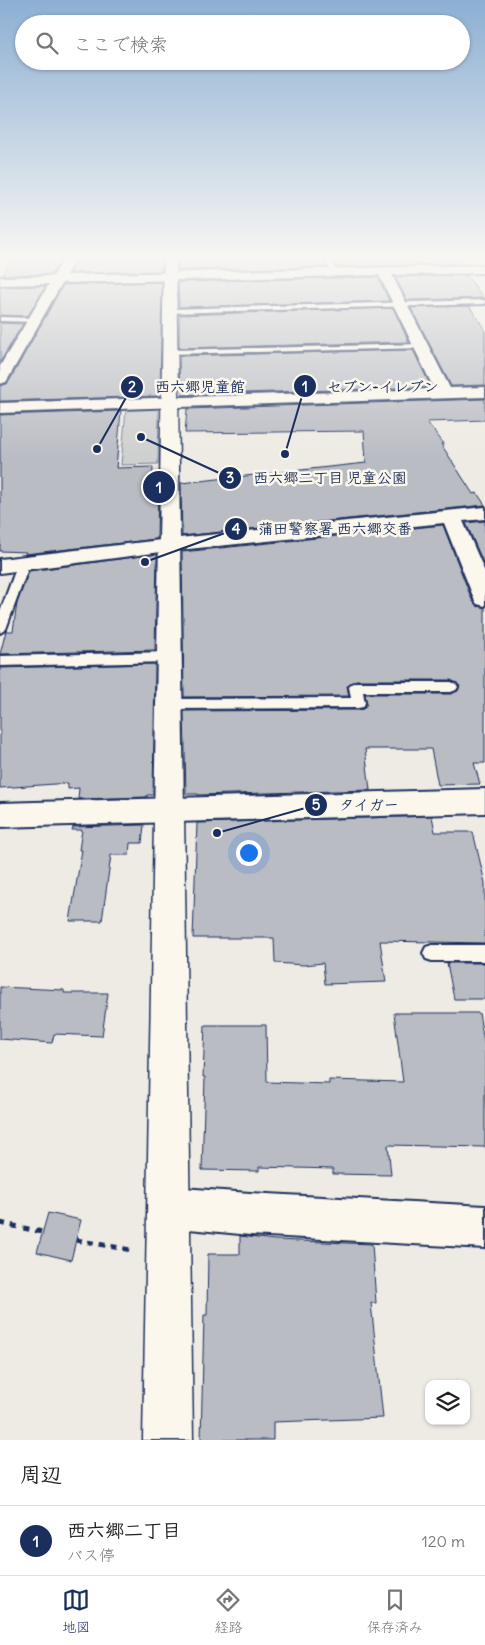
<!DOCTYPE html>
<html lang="ja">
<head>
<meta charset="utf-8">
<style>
  :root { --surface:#fff; --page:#f2f2f2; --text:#222; --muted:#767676; --line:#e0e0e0; --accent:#1b2f5e }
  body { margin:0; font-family:Delius,"Klee One",sans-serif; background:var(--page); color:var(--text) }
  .controls { position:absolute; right:15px; bottom:15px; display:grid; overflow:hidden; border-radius:10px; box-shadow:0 1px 4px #0004 }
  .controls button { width:45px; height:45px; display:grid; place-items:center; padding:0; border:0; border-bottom:1px solid var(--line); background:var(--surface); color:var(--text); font:25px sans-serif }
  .you { position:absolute; left:248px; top:852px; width:18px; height:18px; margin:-12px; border:4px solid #fff; border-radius:50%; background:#1a73e8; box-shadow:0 0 0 8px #1a73e833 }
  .badge { display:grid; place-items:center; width:32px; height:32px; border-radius:50%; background:var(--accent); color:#fff; font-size:16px; font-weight:700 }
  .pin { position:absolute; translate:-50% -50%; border:2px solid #fff; box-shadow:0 1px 5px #0006 }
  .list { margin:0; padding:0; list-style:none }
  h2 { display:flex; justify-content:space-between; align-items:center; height:65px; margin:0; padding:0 20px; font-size:21px }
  h2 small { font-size:16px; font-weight:400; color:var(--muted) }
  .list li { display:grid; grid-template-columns:32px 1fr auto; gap:15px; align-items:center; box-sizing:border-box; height:70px; padding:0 20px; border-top:1px solid var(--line) }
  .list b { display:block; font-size:19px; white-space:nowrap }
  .list p { margin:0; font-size:16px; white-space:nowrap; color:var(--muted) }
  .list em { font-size:16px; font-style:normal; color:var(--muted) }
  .icon { flex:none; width:28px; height:28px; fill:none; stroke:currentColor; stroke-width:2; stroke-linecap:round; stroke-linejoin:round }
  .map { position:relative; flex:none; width:485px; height:1440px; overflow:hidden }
  .search { position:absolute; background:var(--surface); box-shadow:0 1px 4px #0004; left:15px; right:15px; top:15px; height:55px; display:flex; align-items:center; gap:12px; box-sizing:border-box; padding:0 18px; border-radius:28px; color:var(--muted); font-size:19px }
  .sheet { height:135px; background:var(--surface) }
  nav { display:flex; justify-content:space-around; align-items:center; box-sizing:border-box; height:70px; border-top:1px solid var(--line); background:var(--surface); font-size:14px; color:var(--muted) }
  nav a { display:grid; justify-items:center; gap:2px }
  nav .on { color:var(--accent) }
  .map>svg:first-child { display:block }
  .green { fill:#cecfcf; stroke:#747f96 }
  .building { fill:#b9bcc3; stroke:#1b2f5e }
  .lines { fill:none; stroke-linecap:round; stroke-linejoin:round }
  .lane-casing { stroke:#1b2f5e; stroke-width:4 }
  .street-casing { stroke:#1b2f5e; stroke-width:4 }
  .secondary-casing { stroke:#1b2f5e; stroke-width:3 }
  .path { stroke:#1b2f5e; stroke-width:5; stroke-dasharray:6 6; stroke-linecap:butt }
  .lane { fill:#fbf7ec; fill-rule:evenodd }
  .street { fill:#fbf7ec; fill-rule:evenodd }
  .secondary { fill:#fbf7ec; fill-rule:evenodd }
  .leader { fill:none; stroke:#1b2f5e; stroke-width:2 }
  .callout-dot { fill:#1b2f5e; stroke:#fbf7ec; stroke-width:2 }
  .mark-label { font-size:15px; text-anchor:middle; font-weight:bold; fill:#fff }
  .callout-label { font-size:15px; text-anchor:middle; font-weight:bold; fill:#1b2f5e; stroke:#fbf7ec; stroke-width:5; stroke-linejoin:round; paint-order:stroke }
</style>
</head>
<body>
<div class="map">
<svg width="485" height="1440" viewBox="0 0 485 1440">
  <rect width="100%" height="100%" fill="#eeebe4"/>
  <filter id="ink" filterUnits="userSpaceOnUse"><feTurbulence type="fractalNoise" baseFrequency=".02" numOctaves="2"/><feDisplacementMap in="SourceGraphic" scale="10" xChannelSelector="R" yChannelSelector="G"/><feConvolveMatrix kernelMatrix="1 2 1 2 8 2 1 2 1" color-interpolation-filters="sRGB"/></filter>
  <g filter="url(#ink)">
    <path class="green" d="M159 408 158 464 121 465 126 409Z"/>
    <path class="building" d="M11 258H62L52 274 3 275Z
      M78 258H162V271L69 273Z
      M178 258H323L327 267 178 270Z
      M333 258H452L457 264 336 267Z
      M466 275 484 298 407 300 395 277Z
      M378 277 389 301 179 307 178 282Z
      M162 282 160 396 0 401V386L7 384 10 380 63 285Z
      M46 286 28 316 0 315V287Z
      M469 306 485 329V385L451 386 411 308Z
      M393 308 409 342 179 348V315Z
      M0 323 23 324 0 362Z
      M413 350 431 387 180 395 179 356Z
      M485 399V420L427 422 444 444H441L473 494 477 493 485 505 182 536 181 483 366 463 364 431 185 433 187 409Z
      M121 411 116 468 153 467 152 486 158 485 157 539 25 554 26 552 0 551V415Z
      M485 521V567L466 523Z
      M443 525 472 600 477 606 485 608V763H474L480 784 438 785 431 749H365L370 790 198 795V794H186L184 711 358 710 363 709 367 704 365 694H451L458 691 460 686 451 680H356L347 686 349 696 184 697 182 552Z
      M157 554 155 650 0 654 6 631H13L17 603 29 571Z
      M155 664 153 795H147V797L78 799 79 788 68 789V783L0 788V668Z
      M432 816 435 832H473L485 883V943L380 941 386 982 325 984 323 963 304 965 275 963 274 938H193L197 823Z
      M144 825 142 843H130L129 855H111L102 921H70L82 850H79L82 830H72L73 827Z
      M447 963H485V999H454Z
      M0 987 64 990V993H108L102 1036 54 1034 52 1043 0 1039Z
      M394 1013H479L485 1048V1147L388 1145 391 1175 333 1174V1169L259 1167V1171L202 1170 205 1077H203L205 1025H266L267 1082 329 1084V1080L403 1082Z
      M48 1213 81 1220 71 1260 37 1252Z
      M240 1236 275 1240 372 1244 376 1303H371L383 1418 273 1422V1440H201L204 1315H207L208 1254H240Z"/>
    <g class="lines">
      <defs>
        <path id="lane" d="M325 258H331L336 274H332Z
          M485 300V304L170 313 166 311 170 309Z
          M0 317 34 318 38 320 34 322 0 321Z
          M421 344 425 346 424 348 170 354 166 352 170 350Z
          M24 559 30 563 6 629 0 633V612L18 563Z
          M169 652 174 654 175 657 174 660 169 662 0 666V656Z
          M356 682H451L456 684 458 687 456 690 451 692H363L365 703 363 707 358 708 169 709 164 708 162 704 164 700 169 699 351 698 349 687 351 684Z
          M432 945H485V961H432L426 959 423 953 426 947Z"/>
        <path id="street" d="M64 258H76L66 275 485 265V273L392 275 450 388 485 387V397L0 413V403L434 389 379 275 62 283 8 379 6 382 0 384V366L49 284 0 285V277L53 276Z
          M485 507V519L463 521 485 572V606L477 604 474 599 444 523 169 551 0 573V559L169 539Z
          M485 789V813L0 827V803Z
          M169 1187 250 1193 485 1206V1248L250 1235 169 1227 155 1221 149 1207 155 1193Z"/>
        <path id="secondary" d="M164 258H176L193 1440H143Z"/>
      </defs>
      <use href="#lane" class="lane-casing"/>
      <use href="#street" class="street-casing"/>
      <use href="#secondary" class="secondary-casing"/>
      <path class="path" d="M0 1223 42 1232
        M76 1240 131 1250"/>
      <use href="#lane" class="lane"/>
      <use href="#street" class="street"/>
      <use href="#secondary" class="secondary"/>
    </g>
  </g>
  <linearGradient id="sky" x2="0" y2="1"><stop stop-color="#8cafd3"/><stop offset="0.56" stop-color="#f7f6f3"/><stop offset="1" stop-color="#f7f6f3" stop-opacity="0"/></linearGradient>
  <rect width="485" height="459" fill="url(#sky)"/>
  <path class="leader" d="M285 454L305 386M97 449L132 387M141 437L230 478M145 562L236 529M217 833L316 805"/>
  <g class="callout-dot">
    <circle cx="285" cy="454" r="5"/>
    <circle cx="97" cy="449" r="5"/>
    <circle cx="141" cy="437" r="5"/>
    <circle cx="145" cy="562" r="5"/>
    <circle cx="217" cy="833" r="5"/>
    <circle cx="305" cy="386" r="12"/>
    <circle cx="132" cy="387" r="12"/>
    <circle cx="230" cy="478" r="12"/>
    <circle cx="236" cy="529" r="12"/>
    <circle cx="316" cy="805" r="12"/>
  </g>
  <g class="mark-label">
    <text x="305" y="392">1</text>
    <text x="132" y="392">2</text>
    <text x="230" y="483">3</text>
    <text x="236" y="534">4</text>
    <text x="316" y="810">5</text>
  </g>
  <g class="callout-label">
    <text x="383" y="392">セブン-イレブン</text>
    <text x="200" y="392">西六郷児童館</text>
    <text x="330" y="483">西六郷二丁目 児童公園</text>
    <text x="335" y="534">蒲田警察署 西六郷交番</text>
    <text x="369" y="810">タイガー</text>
  </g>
</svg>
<div class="controls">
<button><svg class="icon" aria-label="layers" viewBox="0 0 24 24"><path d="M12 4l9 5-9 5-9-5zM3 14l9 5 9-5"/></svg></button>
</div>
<div class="you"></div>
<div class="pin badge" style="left:159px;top:487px">1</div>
<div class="search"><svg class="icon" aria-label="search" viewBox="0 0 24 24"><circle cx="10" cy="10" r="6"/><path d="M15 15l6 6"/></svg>ここで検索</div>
</div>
<section class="sheet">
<h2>周辺<small></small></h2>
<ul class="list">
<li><span class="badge">1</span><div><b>西六郷二丁目</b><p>バス停</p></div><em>120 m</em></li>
</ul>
</section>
<nav>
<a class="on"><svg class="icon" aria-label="map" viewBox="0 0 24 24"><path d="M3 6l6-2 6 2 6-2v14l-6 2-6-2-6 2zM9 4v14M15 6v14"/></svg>地図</a>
<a><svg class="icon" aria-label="directions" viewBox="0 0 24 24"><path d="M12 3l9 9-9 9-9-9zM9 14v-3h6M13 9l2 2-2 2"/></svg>経路</a>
<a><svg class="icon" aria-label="saved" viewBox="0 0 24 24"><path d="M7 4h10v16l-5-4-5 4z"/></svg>保存済み</a>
</nav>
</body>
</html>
